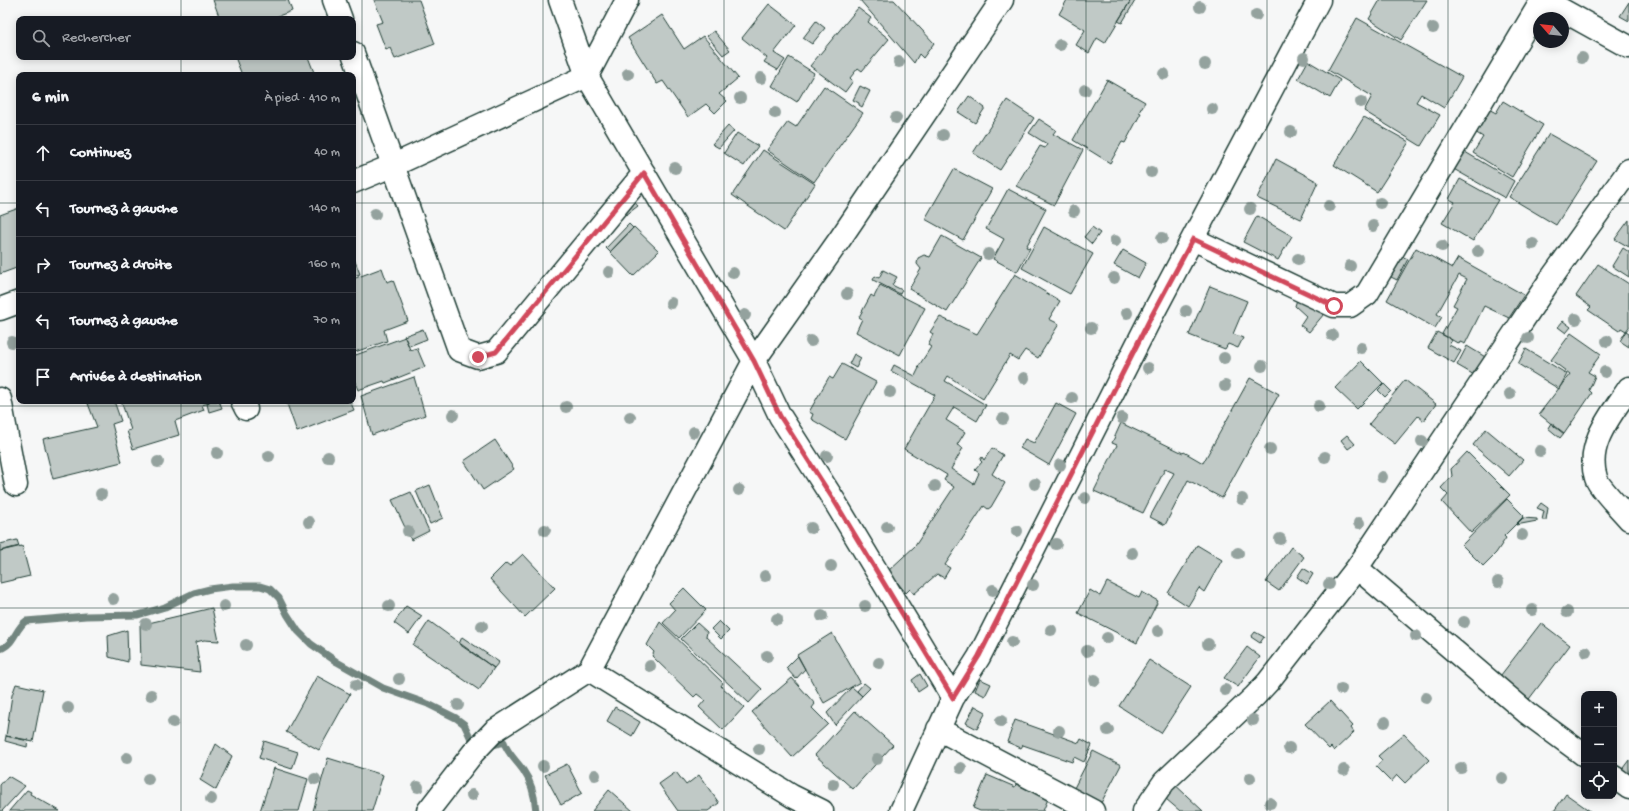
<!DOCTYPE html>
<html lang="fr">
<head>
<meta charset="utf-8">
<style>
  :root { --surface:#171b24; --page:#242831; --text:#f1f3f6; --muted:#9ea1a6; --line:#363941 }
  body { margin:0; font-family:"Gochi Hand",sans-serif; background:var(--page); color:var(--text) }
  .controls { position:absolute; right:12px; bottom:12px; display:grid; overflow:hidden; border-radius:8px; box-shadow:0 2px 10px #0003 }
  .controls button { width:36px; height:36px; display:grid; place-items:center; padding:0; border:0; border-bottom:1px solid var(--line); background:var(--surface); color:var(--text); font:20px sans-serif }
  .compass { position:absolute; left:1533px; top:12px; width:36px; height:36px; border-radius:50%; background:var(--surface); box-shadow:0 2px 10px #0003; rotate:298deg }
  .stop { position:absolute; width:12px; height:12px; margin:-9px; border:3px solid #d1495b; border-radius:50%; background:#fff }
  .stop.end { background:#d1495b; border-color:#fff; box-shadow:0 1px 4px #0008 }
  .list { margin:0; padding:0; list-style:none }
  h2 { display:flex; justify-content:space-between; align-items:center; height:52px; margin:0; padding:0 16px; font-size:17px }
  h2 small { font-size:13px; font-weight:400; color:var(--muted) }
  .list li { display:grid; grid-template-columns:26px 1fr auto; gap:12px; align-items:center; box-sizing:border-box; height:56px; padding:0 16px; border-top:1px solid var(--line) }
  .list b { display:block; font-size:15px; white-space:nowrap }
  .list em { font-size:13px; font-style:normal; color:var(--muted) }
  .icon { flex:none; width:22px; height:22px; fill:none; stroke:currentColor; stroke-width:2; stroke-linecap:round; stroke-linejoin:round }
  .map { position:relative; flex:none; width:1629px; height:811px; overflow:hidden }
  .search { position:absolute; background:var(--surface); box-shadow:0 2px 10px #0003; left:16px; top:16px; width:340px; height:44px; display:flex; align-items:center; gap:10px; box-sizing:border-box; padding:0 14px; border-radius:8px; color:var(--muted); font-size:15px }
  .panel { position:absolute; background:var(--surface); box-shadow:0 2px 10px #0003; left:16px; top:72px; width:340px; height:332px; border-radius:8px }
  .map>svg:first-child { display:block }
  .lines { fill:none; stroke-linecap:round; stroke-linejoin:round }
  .stream { stroke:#72857f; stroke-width:7 }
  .building { fill:#c0c9c6; stroke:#1f3d34 }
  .minor-casing { stroke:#1f3d34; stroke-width:25 }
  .minor { stroke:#fff; stroke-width:22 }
  .tree { fill:#94a29e }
  .route { stroke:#d1495b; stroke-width:5 }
  .grid { fill:none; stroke:#1f3d34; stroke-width:1; stroke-opacity:0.55 }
</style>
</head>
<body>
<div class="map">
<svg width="1629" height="811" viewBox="0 0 1629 811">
  <rect width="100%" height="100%" fill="#f6f7f7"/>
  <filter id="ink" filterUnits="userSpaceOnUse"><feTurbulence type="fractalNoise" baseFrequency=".025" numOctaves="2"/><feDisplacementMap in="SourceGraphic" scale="8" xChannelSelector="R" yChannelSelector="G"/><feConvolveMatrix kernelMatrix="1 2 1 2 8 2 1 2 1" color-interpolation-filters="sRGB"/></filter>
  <g filter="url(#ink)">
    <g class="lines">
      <path class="stream" d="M0 649C14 645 15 629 26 621L86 616 138 615 165 607 194 593 210 589 233 586H260L270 589 279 598 287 614 298 631 311 644 337 662 383 688 428 704 456 718 464 724 471 739 479 744
        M489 746 504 742C507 753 516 760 523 770 531 781 535 798 536 811"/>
    </g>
    <path class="building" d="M213 0H288L292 11 270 19H220Z
      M374 0H419L435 44 395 59 390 48 386 50 376 24 383 22Z
      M860 0H894L934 43 923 58 919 54 914 63Z
      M1067 0H1131L1105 43 1097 38 1089 53 1076 45 1085 30 1059 14Z
      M1131 0 1135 1 1122 23 1118 21Z
      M1380 0H1427L1401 40 1369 19Z
      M1629 2V21L1620 16Z
      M769 4 796 25 774 53 785 60 778 70 764 62 767 58 742 38Z
      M858 8 871 18 868 22 889 39 862 71 858 68 850 78 853 81 845 92 810 66Z
      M662 15 684 49 703 36 738 78 719 94 727 101 715 113 706 104 688 117 663 81 657 84 628 38Z
      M1357 18 1462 77 1444 108 1421 94 1416 102 1440 115 1421 146 1364 111 1372 96 1328 70Z
      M816 21 825 28 812 44 803 38Z
      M714 31 730 50 723 55 707 36Z
      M235 57H308L315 75H242Z
      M789 57 814 73 797 102 772 86Z
      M1308 61 1340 80 1330 98 1298 79Z
      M1107 80 1145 102 1139 112 1141 113 1125 143 1122 142 1110 163 1073 140Z
      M824 86 863 113 814 182 767 150 788 122 796 127Z
      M860 86 870 91 862 107 859 105V103L853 100Z
      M969 96 985 108 975 123 958 112Z
      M1007 100 1034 118 1000 170 973 153Z
      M1503 101 1543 125 1512 177 1473 153 1483 137 1470 129 1483 106 1496 113Z
      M1364 117 1409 142 1377 192 1334 165Z
      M1039 119 1056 130 1053 134 1083 150 1054 205 1016 186 1040 146 1045 148 1047 144 1029 133Z
      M728 126 734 131 719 148 712 144Z
      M737 133 758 146 744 166 724 153Z
      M1549 134 1597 161 1556 225 1509 197Z
      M1460 149 1514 181 1505 198 1450 167Z
      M763 150 815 184 784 231 732 195Z
      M1276 159 1318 182 1301 219 1257 198Z
      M954 169 992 189 963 240 925 219Z
      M1460 179 1498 200 1473 241 1442 223 1455 202 1449 199Z
      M1008 189 1046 209 1026 247 1030 248 1017 272 993 259 1004 239 986 229Z
      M629 196 638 206 626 215 618 205Z
      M19 208V267L0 274V215Z
      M1257 216 1292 236 1278 260 1243 242Z
      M1629 220V247L1615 239Z
      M629 224 633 228 610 252 606 248Z
      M634 227 659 251 633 276 610 252Z
      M1044 227 1093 254 1070 294 1022 268Z
      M1092 227 1100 233 1092 244 1084 237Z
      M942 236 981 258 947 312 909 289 921 269 917 264 918 258 924 255 930 257Z
      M1416 248 1452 268 1458 258 1524 295 1509 318 1484 306 1465 344 1460 342 1459 344 1442 334 1457 307 1453 305 1467 279 1459 275 1437 314 1442 317 1435 328 1387 300Z
      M1623 248 1629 252V277L1612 266Z
      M1123 250 1146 263 1138 278 1114 265Z
      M353 256 360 274 353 276Z
      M1401 256 1408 259 1397 280 1389 276Z
      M1598 264 1629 284V327L1626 331 1621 328 1619 331 1588 310 1591 307 1576 296Z
      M382 268 387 282 393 280 408 321 384 330 387 341 355 352 353 345V279Z
      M883 270 897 277 892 285 902 290 900 294 873 280 875 276 879 278Z
      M1015 274 1060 301 1049 319 1059 324 1038 358 1025 350 1018 360 1010 355 983 399 948 376 945 381 986 405 977 421 954 407 946 420 965 432 957 445 963 448 951 469 974 484 979 473 975 470 982 462 980 460 982 457 984 460 992 448 1003 455 992 474 1005 483 991 507 988 509 984 506 945 565 950 568 944 578 937 574 914 594 910 589 906 593 888 571 915 546 954 487 944 480 947 475 904 449 935 395 891 371 894 365 915 376 919 368 918 367 931 347 928 345 933 334 930 332 940 317 977 334Z
      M880 285 925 308 900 355 856 332 862 319 859 317 871 295 874 297Z
      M1210 286 1247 301 1233 334 1243 338 1238 348 1228 344 1225 349 1189 335Z
      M1299 293 1324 314 1309 332 1300 325 1306 316 1295 306Z
      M1563 321 1571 327 1566 333 1558 327Z
      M423 329 427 339 409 346 404 336Z
      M1626 331 1629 333V347L1620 341Z
      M1437 332 1452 340 1449 345 1461 351 1454 363 1428 348Z
      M1571 333 1601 354 1588 372 1595 376 1589 390 1592 393 1564 434 1539 414 1570 374 1551 360Z
      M405 337 410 350 417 348 425 367 385 383 384 381 358 390 353 377V356Z
      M1467 346 1487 358 1476 376 1457 365Z
      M1526 349 1567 374 1559 389 1518 364Z
      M854 354 861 358 856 368 849 364Z
      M1361 361 1383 383 1357 409 1335 388Z
      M842 364 876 382 845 439 811 419 813 414 809 412 829 377 833 379Z
      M414 377 425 415 372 435 361 396Z
      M1250 378 1279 394 1222 498 1188 480 1165 525 1150 517 1174 473 1165 469 1143 513 1094 491 1117 445 1112 443 1121 423 1183 453 1184 452 1203 463Z
      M1405 380 1436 404 1424 421 1418 416 1395 444 1369 424Z
      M1384 384 1391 391 1385 397 1378 390Z
      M87 401H114L121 421 112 424 122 462 53 479 43 439 97 427Z
      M121 401H208L209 403 202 405 204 410 175 421 179 435 133 449 127 431 131 430Z
      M208 401H219L222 408 209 412 207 404 209 403Z
      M286 401H350L354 410 297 432Z
      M1056 403 1076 414 1049 465 1020 448 1025 439 1034 443Z
      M1551 423 1564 433 1560 438 1548 428Z
      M1486 429 1523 460 1509 476 1473 445Z
      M1347 435 1355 444 1348 449 1341 440Z
      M495 440 514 469 483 490 464 461Z
      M1467 452 1510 495 1471 533 1442 502 1448 495 1441 488 1452 476 1451 469Z
      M430 485 443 518 430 524 416 491Z
      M411 492 429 531 411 540 392 500Z
      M1507 499 1524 516 1504 536 1506 538 1496 553 1483 566 1462 545Z
      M1541 503 1548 508 1546 520H1542L1544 511 1537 508Z
      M1523 518 1537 519V521L1516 525Z
      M17 540 19 546 0 551V544Z
      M1197 545 1222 560 1204 592 1199 588 1188 606 1168 593Z
      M22 546 30 576 0 583V551Z
      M1291 547 1304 557 1279 591 1266 582Z
      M523 554 555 588 525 617 490 579 506 563 510 566Z
      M1303 568 1313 574 1307 584 1297 577Z
      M1107 582 1139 598 1142 592 1158 601 1137 643 1078 613 1090 590 1100 596Z
      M684 588 706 610 679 638 663 623 675 610 669 603Z
      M406 606 422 616 409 634 394 623Z
      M212 608 219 641 204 640 196 642 200 672 141 665 140 625Z
      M429 621 494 668 479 690 413 645Z
      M719 621 729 631 721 639 711 629Z
      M660 622 723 683 721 686 744 707 723 730 699 707 705 700 697 694 694 697 652 656 654 652 647 645Z
      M697 623 707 632 706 637 762 689 749 703 681 639Z
      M1541 623 1570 645 1523 707 1494 684Z
      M127 630 128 662 109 657 108 636Z
      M1255 632 1264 637 1260 643 1251 637Z
      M832 633 860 682 824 703 797 655Z
      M462 637 499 662 494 668 459 644Z
      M1247 647 1260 657 1238 687 1224 678Z
      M798 656 805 669 796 679 786 668Z
      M1149 660 1191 687 1161 733 1119 706Z
      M920 674 927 686 918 692 912 680Z
      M317 676 350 694 319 750 286 732Z
      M792 678 815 704 812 708 828 724 792 757 752 712Z
      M980 679 991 684 985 696 975 691Z
      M864 683 870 688 862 696 857 691Z
      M16 684 43 690 33 742 6 736 12 695Z
      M852 687 862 696 835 725 827 713Z
      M1330 701 1353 726 1351 728 1354 732 1334 751 1331 747 1329 749 1305 724Z
      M975 706 986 712 977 729 966 723Z
      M615 707 640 722 632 736 607 721Z
      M855 711 893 745 853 789 815 755Z
      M1015 720 1079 743 1081 739 1092 745 1084 762 1074 757 1072 762 1023 745 1021 748 1007 742Z
      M1404 734 1429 760 1405 783 1397 775 1391 782 1376 767 1382 760 1378 756Z
      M6 736 28 740 27 747 5 741Z
      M264 741 298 752 292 769 259 758Z
      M216 744 232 756 216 790 200 780Z
      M1093 751 1121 765 1101 803 1074 788Z
      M328 758 383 775 372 811H313Z
      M1629 760V793L1614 780Z
      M567 764 582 793 561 805 545 775Z
      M274 768 308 779 299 811H260Z
      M676 772 686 785 699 775 719 803 708 811H678L659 784Z
      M987 775 1015 787 1016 784 1048 799 1043 811H980L973 808Z
      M8 776 25 786 2 811H0V785Z
      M1170 780 1203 811H1180L1159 793Z
      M27 790 31 792 30 794 60 811H9Z
      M609 790 633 811H592Z
      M1566 794 1590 811H1554Z"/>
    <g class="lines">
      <defs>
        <path id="minor" d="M334 0 341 19
          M560 0 587 76 754 361 780 416 835 502 953 698
          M1544 0 1629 47
          M353 53 459 350 478 357 496 352 644 173
          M353 182 394 165 587 76 627 0
          M1193 239 1334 306H1350L1367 294 1542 0
          M0 309 19 302
          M1629 388C1612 414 1585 444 1596 478 1598 486 1622 511 1629 519
          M0 399 16 485
          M242 401 246 409
          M1357 568 1527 713 1584 755
          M589 670 792 796 822 811
          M938 729 1093 811
          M1614 777 1629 788
          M428 811 473 753 494 731 589 670 754 361 840 239 1002 0
          M901 811 953 698 979 657 1150 319 1319 0
          M1144 811 1164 782 1255 696 1268 682 1357 568 1550 280 1629 170"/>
      </defs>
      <use href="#minor" class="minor-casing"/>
      <use href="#minor" class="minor"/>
    </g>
    <g class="tree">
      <circle cx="1200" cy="7" r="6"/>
      <circle cx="1256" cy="15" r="6"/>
      <circle cx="1433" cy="28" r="6"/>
      <circle cx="1060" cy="45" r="6"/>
      <circle cx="1304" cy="58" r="6"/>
      <circle cx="1582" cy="58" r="6"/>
      <circle cx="899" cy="62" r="6"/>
      <circle cx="1205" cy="64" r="6"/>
      <circle cx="628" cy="74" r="6"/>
      <circle cx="1164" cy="74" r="6"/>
      <circle cx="761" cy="78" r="6"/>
      <circle cx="1085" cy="90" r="6"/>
      <circle cx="740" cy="98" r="6"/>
      <circle cx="1361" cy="102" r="6"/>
      <circle cx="1212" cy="109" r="6"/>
      <circle cx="775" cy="113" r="6"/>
      <circle cx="896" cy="118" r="6"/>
      <circle cx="1291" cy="132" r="6"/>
      <circle cx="943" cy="135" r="6"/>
      <circle cx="675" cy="168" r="6"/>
      <circle cx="1151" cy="172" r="6"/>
      <circle cx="1380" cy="203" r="6"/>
      <circle cx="1329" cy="206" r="6"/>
      <circle cx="1250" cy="209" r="6"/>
      <circle cx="1074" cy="211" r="6"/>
      <circle cx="375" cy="214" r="6"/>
      <circle cx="1373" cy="226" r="6"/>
      <circle cx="1162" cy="238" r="6"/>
      <circle cx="1115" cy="241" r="6"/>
      <circle cx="1533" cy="244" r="6"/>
      <circle cx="1442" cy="246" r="6"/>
      <circle cx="1478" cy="251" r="6"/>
      <circle cx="988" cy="254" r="6"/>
      <circle cx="1298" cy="259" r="6"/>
      <circle cx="1350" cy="266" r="6"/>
      <circle cx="609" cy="272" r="6"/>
      <circle cx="733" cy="273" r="6"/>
      <circle cx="1114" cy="278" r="6"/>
      <circle cx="847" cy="294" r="6"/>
      <circle cx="671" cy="303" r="6"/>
      <circle cx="1186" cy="311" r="6"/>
      <circle cx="1127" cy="313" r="6"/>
      <circle cx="745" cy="315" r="6"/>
      <circle cx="1576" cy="319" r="6"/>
      <circle cx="1091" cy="328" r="6"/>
      <circle cx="1332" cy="335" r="6"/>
      <circle cx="1528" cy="338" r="6"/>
      <circle cx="811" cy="341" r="6"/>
      <circle cx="1607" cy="341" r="6"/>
      <circle cx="12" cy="342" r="6"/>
      <circle cx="1361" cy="348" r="6"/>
      <circle cx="1224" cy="358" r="6"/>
      <circle cx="1262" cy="366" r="6"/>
      <circle cx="1148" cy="368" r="6"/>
      <circle cx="1605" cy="372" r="6"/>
      <circle cx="1024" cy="378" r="6"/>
      <circle cx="1225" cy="386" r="6"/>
      <circle cx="890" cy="392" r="6"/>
      <circle cx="1510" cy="394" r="6"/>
      <circle cx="1072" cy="398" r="6"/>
      <circle cx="1319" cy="406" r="6"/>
      <circle cx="566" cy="407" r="6"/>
      <circle cx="453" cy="415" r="6"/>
      <circle cx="630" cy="417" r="6"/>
      <circle cx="1122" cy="418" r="6"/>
      <circle cx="1003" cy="419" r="6"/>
      <circle cx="694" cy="432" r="6"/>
      <circle cx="1422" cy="441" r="6"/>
      <circle cx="1270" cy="449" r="6"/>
      <circle cx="1540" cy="451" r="6"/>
      <circle cx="217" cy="453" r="6"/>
      <circle cx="269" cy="456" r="6"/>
      <circle cx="827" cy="456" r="6"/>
      <circle cx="328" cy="457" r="6"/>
      <circle cx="1325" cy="457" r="6"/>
      <circle cx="158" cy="462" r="6"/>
      <circle cx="1060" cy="465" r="6"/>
      <circle cx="1382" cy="477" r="6"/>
      <circle cx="1035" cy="484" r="6"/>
      <circle cx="935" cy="486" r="6"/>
      <circle cx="739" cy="490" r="6"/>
      <circle cx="101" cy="494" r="6"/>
      <circle cx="1085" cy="498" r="6"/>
      <circle cx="1242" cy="499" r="6"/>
      <circle cx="309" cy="522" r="6"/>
      <circle cx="1359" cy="523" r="6"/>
      <circle cx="887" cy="527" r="6"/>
      <circle cx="811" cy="528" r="6"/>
      <circle cx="545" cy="530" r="6"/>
      <circle cx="408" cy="531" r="6"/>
      <circle cx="1017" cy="531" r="6"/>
      <circle cx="1522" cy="535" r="6"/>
      <circle cx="1280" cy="539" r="6"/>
      <circle cx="1056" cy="544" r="6"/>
      <circle cx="1132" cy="553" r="6"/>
      <circle cx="1238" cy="553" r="6"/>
      <circle cx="831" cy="566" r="6"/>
      <circle cx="765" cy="576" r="6"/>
      <circle cx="1498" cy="582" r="6"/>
      <circle cx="1329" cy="584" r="6"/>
      <circle cx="1033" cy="585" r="6"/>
      <circle cx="993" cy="590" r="6"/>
      <circle cx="113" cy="599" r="6"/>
      <circle cx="224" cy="606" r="6"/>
      <circle cx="389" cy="606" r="6"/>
      <circle cx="865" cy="606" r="6"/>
      <circle cx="1532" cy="610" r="6"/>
      <circle cx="1567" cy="612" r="6"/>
      <circle cx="822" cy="616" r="6"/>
      <circle cx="777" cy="619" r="6"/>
      <circle cx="1464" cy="622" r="6"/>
      <circle cx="146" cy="624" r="6"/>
      <circle cx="482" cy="626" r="6"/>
      <circle cx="1051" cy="630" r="6"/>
      <circle cx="1158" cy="631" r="6"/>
      <circle cx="1416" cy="636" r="6"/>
      <circle cx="1107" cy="638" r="6"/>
      <circle cx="1012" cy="642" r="6"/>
      <circle cx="1208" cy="644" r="6"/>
      <circle cx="246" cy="645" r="6"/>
      <circle cx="1087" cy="651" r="6"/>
      <circle cx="1586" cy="652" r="6"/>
      <circle cx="767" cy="656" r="6"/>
      <circle cx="879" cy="663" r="6"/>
      <circle cx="650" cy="666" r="6"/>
      <circle cx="399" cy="679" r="6"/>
      <circle cx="1095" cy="680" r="6"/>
      <circle cx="356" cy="685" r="6"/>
      <circle cx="1341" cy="689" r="6"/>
      <circle cx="1225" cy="690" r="6"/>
      <circle cx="151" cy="695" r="6"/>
      <circle cx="1426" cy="698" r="6"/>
      <circle cx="458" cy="705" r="6"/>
      <circle cx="68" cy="708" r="6"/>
      <circle cx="1253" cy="720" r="6"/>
      <circle cx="1001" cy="721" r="6"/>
      <circle cx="173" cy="722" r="6"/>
      <circle cx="1385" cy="722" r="6"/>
      <circle cx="1108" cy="730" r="6"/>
      <circle cx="1059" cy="731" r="6"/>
      <circle cx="1289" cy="748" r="6"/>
      <circle cx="759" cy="749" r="6"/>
      <circle cx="127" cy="758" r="6"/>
      <circle cx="877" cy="759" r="6"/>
      <circle cx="543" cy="766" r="6"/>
      <circle cx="961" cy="768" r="6"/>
      <circle cx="1461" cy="768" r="6"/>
      <circle cx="1344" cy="770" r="6"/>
      <circle cx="595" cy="775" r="6"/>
      <circle cx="1250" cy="778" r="6"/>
      <circle cx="1502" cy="778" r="6"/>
      <circle cx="148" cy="779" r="6"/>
      <circle cx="315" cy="779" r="6"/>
      <circle cx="833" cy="784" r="6"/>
      <circle cx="418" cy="787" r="6"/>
      <circle cx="472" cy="795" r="6"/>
      <circle cx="211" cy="799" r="6"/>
      <circle cx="1270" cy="803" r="6"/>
    </g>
  </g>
  <g class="lines" filter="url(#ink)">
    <path class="route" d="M478 357 496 352 644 173 754 361 780 416 835 502 953 698 979 656 1150 319 1193 239 1334 306"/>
  </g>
  <path class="grid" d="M181 0V19M362 0V811M543 0V811M724 0V811M905 0V811M1086 0V811M1267 0V811M1448 0V811M181 57V75M0 203H19M353 203H1629M181 401V811M0 406H1629M0 608H1629"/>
</svg>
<div class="controls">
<button>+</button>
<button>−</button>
<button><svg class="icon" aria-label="locate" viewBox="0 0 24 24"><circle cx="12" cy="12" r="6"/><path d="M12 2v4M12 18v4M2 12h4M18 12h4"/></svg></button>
</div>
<svg class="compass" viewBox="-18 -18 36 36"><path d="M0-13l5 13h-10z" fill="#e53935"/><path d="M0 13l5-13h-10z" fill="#9ea1a6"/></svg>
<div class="stop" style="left:1334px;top:306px"></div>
<div class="stop end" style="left:478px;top:357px"></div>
<div class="search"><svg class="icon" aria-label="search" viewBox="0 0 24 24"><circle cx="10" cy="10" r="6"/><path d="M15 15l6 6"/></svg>Rechercher</div>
<section class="panel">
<h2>6 min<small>À pied · 410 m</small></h2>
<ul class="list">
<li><svg class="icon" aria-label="ahead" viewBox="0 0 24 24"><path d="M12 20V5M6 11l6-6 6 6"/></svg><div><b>Continuez</b></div><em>40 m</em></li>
<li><svg class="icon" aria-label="left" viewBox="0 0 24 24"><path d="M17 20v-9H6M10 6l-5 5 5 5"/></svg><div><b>Tournez à gauche</b></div><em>140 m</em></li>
<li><svg class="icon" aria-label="right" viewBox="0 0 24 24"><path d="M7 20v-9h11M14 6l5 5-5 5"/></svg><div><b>Tournez à droite</b></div><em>160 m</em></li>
<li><svg class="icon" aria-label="left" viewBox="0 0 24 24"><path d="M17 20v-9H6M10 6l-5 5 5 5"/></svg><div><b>Tournez à gauche</b></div><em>70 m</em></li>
<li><svg class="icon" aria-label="arrive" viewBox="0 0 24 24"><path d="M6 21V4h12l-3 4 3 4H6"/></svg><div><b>Arrivée à destination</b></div></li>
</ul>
</section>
</div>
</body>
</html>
